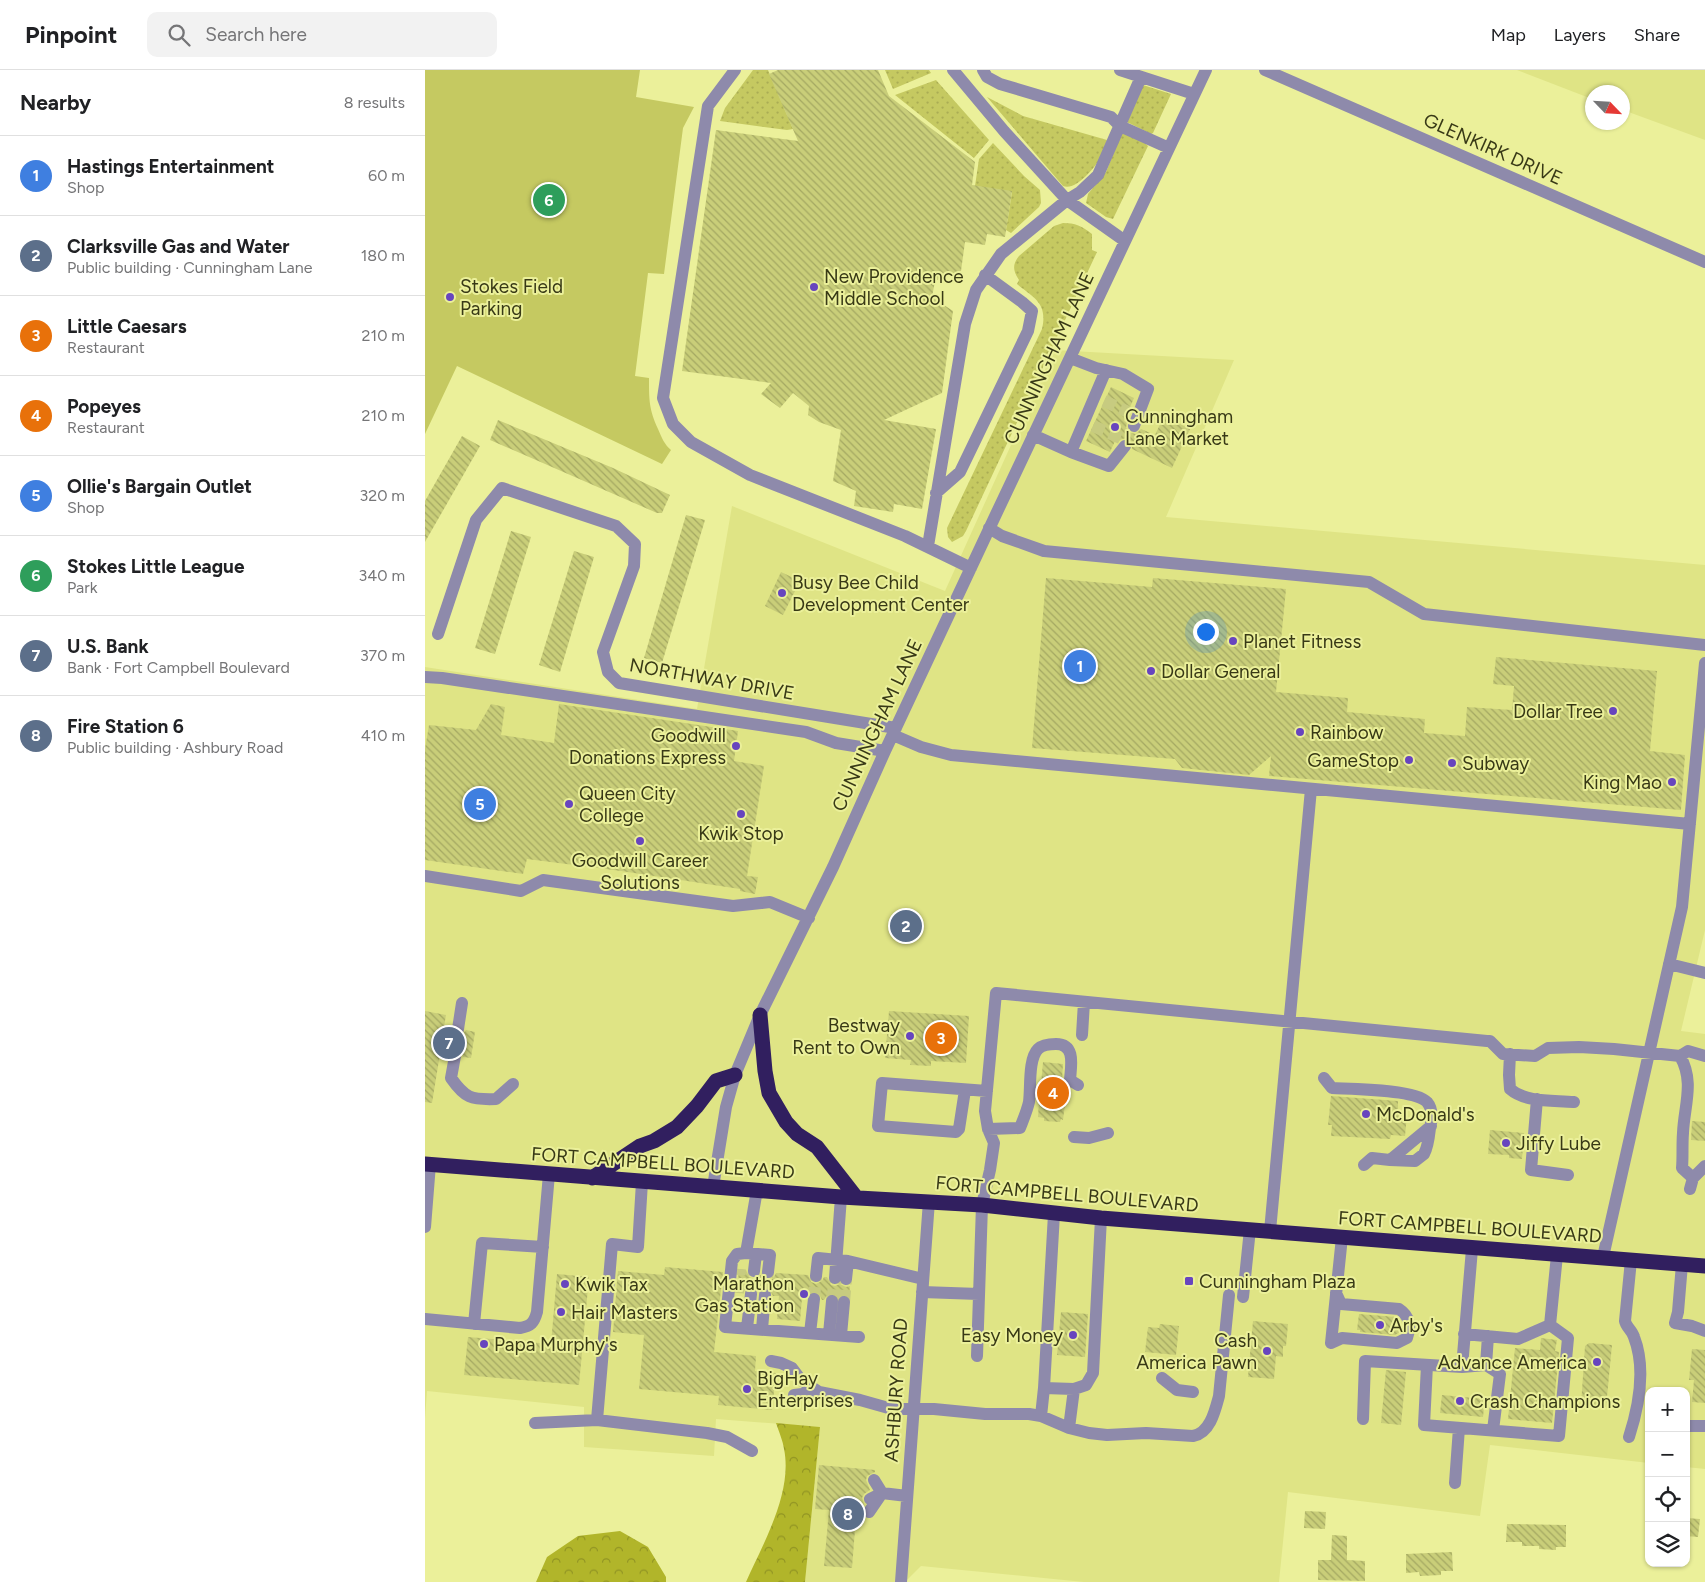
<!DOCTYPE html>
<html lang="en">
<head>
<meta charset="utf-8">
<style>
  :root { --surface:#fff; --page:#f2f2f2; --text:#202124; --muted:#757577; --line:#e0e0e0; --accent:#7c3aed }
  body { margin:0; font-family:Figtree,sans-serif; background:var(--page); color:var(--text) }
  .controls { position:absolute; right:15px; bottom:15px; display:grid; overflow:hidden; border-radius:10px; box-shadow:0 1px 4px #0004 }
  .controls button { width:45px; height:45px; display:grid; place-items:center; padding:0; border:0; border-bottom:1px solid var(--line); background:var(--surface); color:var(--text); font:25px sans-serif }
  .compass { position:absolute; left:1160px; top:15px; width:45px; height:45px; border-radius:50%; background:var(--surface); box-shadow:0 1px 4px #0004; rotate:115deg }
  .you { position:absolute; left:780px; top:561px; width:18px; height:18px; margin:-12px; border:4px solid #fff; border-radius:50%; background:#1a73e8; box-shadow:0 0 0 8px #1a73e833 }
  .badge { display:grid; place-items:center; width:32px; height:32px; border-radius:50%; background:var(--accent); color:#fff; font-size:16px; font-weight:700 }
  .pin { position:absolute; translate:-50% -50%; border:2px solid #fff; box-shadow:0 1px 5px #0006 }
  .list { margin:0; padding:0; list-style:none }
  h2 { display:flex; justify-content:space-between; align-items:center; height:65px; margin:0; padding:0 20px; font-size:21px }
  h2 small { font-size:16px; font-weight:400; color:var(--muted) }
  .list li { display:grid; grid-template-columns:32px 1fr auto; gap:15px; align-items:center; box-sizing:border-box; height:80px; padding:0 20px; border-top:1px solid var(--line) }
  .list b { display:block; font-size:19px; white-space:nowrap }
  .list p { margin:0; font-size:16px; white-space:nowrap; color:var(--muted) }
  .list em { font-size:16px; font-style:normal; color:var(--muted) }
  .icon { flex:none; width:28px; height:28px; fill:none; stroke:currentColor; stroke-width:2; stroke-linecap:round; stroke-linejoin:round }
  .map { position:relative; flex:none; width:1280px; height:1512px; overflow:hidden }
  header { display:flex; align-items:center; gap:30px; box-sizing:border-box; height:70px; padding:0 25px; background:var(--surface); border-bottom:1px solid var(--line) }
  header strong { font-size:24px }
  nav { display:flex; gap:28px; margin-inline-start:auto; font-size:18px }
  .search { width:350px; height:45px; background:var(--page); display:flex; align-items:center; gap:12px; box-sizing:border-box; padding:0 18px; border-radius:10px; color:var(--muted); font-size:19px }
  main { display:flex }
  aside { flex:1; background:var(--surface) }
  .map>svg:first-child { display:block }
  .built { fill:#dfe485 }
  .grass { fill:url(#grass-dots) }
  .forest { fill:url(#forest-crowns) }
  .park { fill:#c5c961 }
  .building { fill:url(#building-back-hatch) }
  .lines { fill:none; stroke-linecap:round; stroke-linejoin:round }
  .minor-tunnel { stroke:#c7cb80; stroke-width:12; stroke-dasharray:12 6; stroke-linecap:butt }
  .minor { stroke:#8e8aab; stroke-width:12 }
  .highway { stroke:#311f5f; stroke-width:15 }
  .poi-dot { fill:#6745be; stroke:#ebf09a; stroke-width:2 }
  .labels { text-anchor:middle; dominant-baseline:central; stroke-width:4; stroke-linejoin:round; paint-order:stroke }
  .street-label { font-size:19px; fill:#383916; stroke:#ebf09a }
  .poi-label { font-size:19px; fill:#383916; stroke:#ebf09a; text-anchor:start }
</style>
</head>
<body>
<header>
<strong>Pinpoint</strong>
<div class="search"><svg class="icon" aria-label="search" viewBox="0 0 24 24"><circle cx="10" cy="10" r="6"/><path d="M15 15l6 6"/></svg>Search here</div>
<nav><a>Map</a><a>Layers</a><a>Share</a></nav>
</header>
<main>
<aside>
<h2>Nearby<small>8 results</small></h2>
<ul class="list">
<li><span class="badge" style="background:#3f7fe0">1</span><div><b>Hastings Entertainment</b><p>Shop</p></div><em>60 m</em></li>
<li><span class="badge" style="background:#5c6f8a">2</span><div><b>Clarksville Gas and Water</b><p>Public building · Cunningham Lane</p></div><em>180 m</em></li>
<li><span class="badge" style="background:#e8710a">3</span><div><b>Little Caesars</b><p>Restaurant</p></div><em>210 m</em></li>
<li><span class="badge" style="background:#e8710a">4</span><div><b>Popeyes</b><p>Restaurant</p></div><em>210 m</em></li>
<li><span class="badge" style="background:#3f7fe0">5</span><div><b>Ollie's Bargain Outlet</b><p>Shop</p></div><em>320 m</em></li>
<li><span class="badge" style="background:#2e9e5b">6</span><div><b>Stokes Little League</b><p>Park</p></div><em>340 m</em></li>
<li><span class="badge" style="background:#5c6f8a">7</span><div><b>U.S. Bank</b><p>Bank · Fort Campbell Boulevard</p></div><em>370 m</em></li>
<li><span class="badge" style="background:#5c6f8a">8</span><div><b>Fire Station 6</b><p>Public building · Ashbury Road</p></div><em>410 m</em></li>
</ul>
</aside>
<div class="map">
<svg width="1280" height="1512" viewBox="0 0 1280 1512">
  <defs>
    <pattern id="grass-dots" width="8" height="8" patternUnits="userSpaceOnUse" patternTransform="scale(1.25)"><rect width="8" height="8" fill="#c5c961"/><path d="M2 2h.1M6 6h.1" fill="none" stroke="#aaad54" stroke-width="1.8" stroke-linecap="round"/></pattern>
    <pattern id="forest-crowns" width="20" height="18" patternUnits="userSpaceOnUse" patternTransform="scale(1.25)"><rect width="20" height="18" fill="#b1b52a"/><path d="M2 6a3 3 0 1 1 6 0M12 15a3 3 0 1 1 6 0" fill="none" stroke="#919423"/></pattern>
    <pattern id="building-back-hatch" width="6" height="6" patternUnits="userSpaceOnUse" patternTransform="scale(1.25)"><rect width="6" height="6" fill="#c9ce79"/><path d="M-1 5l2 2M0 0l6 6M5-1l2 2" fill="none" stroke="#a4a862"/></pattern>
  </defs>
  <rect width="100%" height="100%" fill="#ebf09a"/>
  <path class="built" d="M1092 0H1280V70L1198 40V22H1168L1167 29Z
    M629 280 809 290 741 447 1280 495V860L1256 961 1280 964V1399L1261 1397V1321H1224V1393L1065 1375 1055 1446 863 1422 854 1512H659L496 1496 480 1512H380L395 1357 291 1349 289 1386 159 1377V1337L2 1321 0 1348V597L272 639 307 436 520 521Z"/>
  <path class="grass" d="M328 0H343L368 59 362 60 295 51 300 38Z
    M460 0H504L506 3 468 19Z
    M511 10 564 70 549 88 470 25Z
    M718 15 746 24 728 63 726 64 702 52Z
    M562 27 598 46 682 70C680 77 678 84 675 89 668 99 651 121 638 116Z
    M697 62 718 71 723 76 688 149 681 147 661 133 663 124 681 102Z
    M568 73 599 106 615 120 616 133 614 137 586 163 581 160 587 122 550 116 554 89Z
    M638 153C650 153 657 156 667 164V180L672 182 541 461 538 466 527 472 523 467 522 458 617 259C623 233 609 228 592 214L594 210C588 201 587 195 594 186L629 156Z"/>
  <path class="forest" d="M351 1353 395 1357 380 1512H321C338 1474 368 1422 359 1379 358 1371 354 1362 351 1353Z
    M195 1461 223 1477 241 1507V1512H111L122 1487 153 1466Z"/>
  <path class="park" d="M0 0H215L211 27 269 37 258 58 239 204 223 203 210 306 224 308C224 330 224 339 233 359 237 368 239 374 246 380L237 394 32 296 0 364Z"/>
  <path class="building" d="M353 0H453L464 26 550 92 547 115 587 121 580 167 562 164 560 175 540 172 536 201 510 211 507 227 528 241 517 323 459 350 511 359 497 439 469 434 468 442 429 436 431 421 408 411 416 360 394 352 383 345 384 336 368 323 355 338 336 324 346 313 257 301 291 60 373 71 344 4Z
    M686 317 709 328 699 351 702 352 701 358 706 363 711 364 716 359 730 365 739 346 765 359 747 398 707 379V373L702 368 697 369 692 372 690 371 685 382 661 371Z
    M73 350 188 398 245 425 237 443H232L65 370Z
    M37 366 55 376 0 472V431Z
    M261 445 280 450 237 593 219 588Z
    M86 461 106 467 70 584 50 578Z
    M149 481 169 487 135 602 114 595Z
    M356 502 375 511 358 545 340 536Z
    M621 508 727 517 728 508 861 519 851 622 923 628 922 642 1000 649 999 663 1040 666 1042 637 1087 640 1089 616 1068 614 1071 587 1232 601 1225 681 1260 685 1256 740 844 706 846 686 824 705 757 698 750 689 607 678Z
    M66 634 80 637 76 665 129 673 134 634 313 661 309 691 339 696 322 806 333 807 330 824 315 821V819L196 801 102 789 98 804 0 790V679L4 655 51 660Z
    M0 941 21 945 19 957 25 958 26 962 31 967 36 966 41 960 50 962 46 988 38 987 36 980 31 978 24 980 22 985 15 984 7 1033 0 1032Z
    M464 941 544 946 541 993 506 991V996L485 995 486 990 460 988Z
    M618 992 638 994 637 1010 639 1017 642 1018 638 1050 636 1049 635 1052 619 1051V1048L613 1047 615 1015H616Z
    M906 1026 973 1031V1044L982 1045 980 1066 966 1065 965 1069 906 1066 907 1055H903Z
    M1267 1051 1280 1052V1071L1266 1070Z
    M1065 1060 1099 1063 1097 1089 1084 1088V1085L1063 1084Z
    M240 1197 298 1202 289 1282 331 1286 330 1301 351 1303 347 1340 293 1335 294 1326 214 1319 219 1265 188 1262 193 1201 239 1205Z
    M314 1199 321 1200 324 1207 329 1209 336 1205 339 1209 346 1210 349 1207 351 1203 383 1205 386 1212 391 1214 397 1211 399 1207H402L406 1215 410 1216 415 1214 421 1217 425 1216 424 1226 419 1224 413 1226 407 1223 403 1224 399 1230H397L394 1223 386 1221 383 1224 381 1228H377L375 1251 352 1249 354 1226H348L344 1218 337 1217 333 1221 326 1216 320 1219 318 1223H312Z
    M132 1204 164 1207 154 1315 39 1305 43 1267 126 1274Z
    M636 1242 663 1244 660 1287 632 1285Z
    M934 1244 971 1247 976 1254 975 1262 970 1265 935 1262V1260H932Z
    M828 1251 863 1254 861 1276H858V1287L851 1286 849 1309 823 1307Z
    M735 1254 754 1256 751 1285 720 1282 723 1257 734 1258Z
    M1116 1268 1132 1270 1130 1281 1134 1282 1127 1353 1083 1349 1090 1278 1115 1280Z
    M1164 1273 1187 1275 1181 1337 1156 1335 1160 1276Z
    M1267 1279 1280 1280V1333L1267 1332 1269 1310H1264Z
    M961 1300 981 1302 976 1355 956 1353Z
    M1017 1325 1060 1329 1058 1347 1015 1343Z
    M394 1395 450 1400V1402L442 1406 441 1410 445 1420 439 1424 437 1428 439 1434 436 1442 439 1448 431 1447 427 1498 399 1496 404 1440 390 1439Z
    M880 1441 901 1442 900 1459 879 1458Z
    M1261 1448 1275 1449 1273 1467 1261 1466Z
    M1082 1454 1141 1455V1477H1131V1480L1114 1479V1476H1097V1472H1081Z
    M907 1465 922 1466V1490L940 1491V1511L893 1510V1490H906Z
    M1027 1482 1028 1501H1016V1505L995 1506 994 1502 981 1503V1484Z"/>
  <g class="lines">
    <path class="minor-tunnel" d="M679 331 703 342
      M668 356 702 371
      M30 986 33 959
      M313 1223 315 1199
      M326 1224 329 1201
      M340 1225 343 1202
      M389 1229 391 1206
      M407 1231 410 1208
      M419 1232 421 1209"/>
    <path class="minor" d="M310 0 283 36 238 328 248 354 266 372 325 405 480 466 546 498
      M528 0 579 61 642 130 700 171
      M558 0 562 7 575 14 686 47 695 56 744 78
      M695 0 769 24
      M840 0 1280 192
      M645 288 671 298 698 304 723 319 709 356
      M608 365 646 382 684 396 700 376
      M646 382 681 300
      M511 423 535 402 603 261 607 241 597 232 560 205
      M564 458 577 466 619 481 944 512 999 544 1280 575
      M503 476 540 254 551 220 576 184 642 130 655 122 673 105 716 7
      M13 564 51 450 77 418 191 456 210 474 209 496 178 582 183 602 194 613 471 658
      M0 607 17 608 381 662 411 673 460 681
      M468 665 496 677 526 685 1265 754
      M0 806 96 821 118 810 308 836 345 832 384 848
      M1244 894 1280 903
      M33 959 37 933
      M657 965 659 932
      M1085 984 1084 1005 1085 1019C1101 1033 1129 1030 1149 1032
      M30 986 26 1008C40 1028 46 1030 71 1029L88 1014
      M1255 986C1270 1012 1259 1036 1258 1063 1257 1075 1258 1087 1257 1098L1268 1108
      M899 1008 907 1018C926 1019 990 1019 1002 1032 1008 1039 1007 1050 1005 1058 1004 1067 1003 1077 999 1084L990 1091 965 1090
      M540 1020 534 1059 531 1062 453 1056 457 1013 562 1021
      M1112 1029 1106 1100 1143 1105
      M563 1059 595 1058C598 1050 602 1041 604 1032 606 1018 603 989 613 979 617 975 625 974 631 974 651 974 646 996 645 1010L653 1015
      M649 1067 664 1068 683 1063
      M939 1095 947 1088 965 1090 1006 1056
      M217 1112 213 1177 187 1174 172 1350 282 1363 302 1367 327 1381
      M288 1117 301 1037 310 1005 335 945 408 797 460 681 573 440 781 0
      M1265 1119 1268 1108 1280 1096
      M0 1157 5 1094
      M845 1161 886 719
      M321 1183 332 1120
      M1178 1187 1257 837 1280 593
      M1257 1194 1253 1242 1250 1253 1267 1256 1280 1261
      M329 1201 331 1184
      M343 1202 345 1185 321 1183 312 1184 307 1191 300 1257 434 1267
      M391 1206 393 1188 423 1191 498 1209
      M410 1208 416 1127
      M421 1209 423 1191
      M497 1222 554 1224
      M818 1227 825 1159
      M0 1249 95 1258C106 1256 109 1253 112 1242L124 1104
      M49 1254 57 1173 118 1177
      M322 1258 326 1224
      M337 1259 340 1225
      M385 1263 389 1229
      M404 1264 407 1231
      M1039 1264 1093 1269 1125 1255 1132 1185
      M416 1265 419 1232
      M1063 1266 1061 1295 1075 1304 1068 1360
      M906 1273 917 1268 972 1273 982 1268C986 1257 985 1246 974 1239L916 1234 911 1223
      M906 1273 917 1167
      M552 1286 557 1135 565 1100 569 1073 563 1059 560 1041 571 923 1062 971H1065L1078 984 1110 986 1123 978 1154 977 1189 979 1255 986 1263 981 1280 986
      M346 1291 356 1293 367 1298 376 1310 394 1322 435 1330 467 1339H509L560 1344H604L616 1346 644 1358 664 1363 682 1365 721 1363 768 1366C785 1363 790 1341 794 1326L804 1225
      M1002 1295 999 1355 1134 1366 1143 1268 1125 1255
      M1037 1297 1047 1179
      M737 1308 752 1320 768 1322
      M619 1318 649 1319 661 1315 668 1303 676 1148
      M369 1325 394 1322
      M616 1346 619 1318 629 1144
      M938 1349 940 1291 1037 1297 1061 1295
      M110 1353 172 1350
      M1261 1356H1280
      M644 1358 649 1319
      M1204 1367C1214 1336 1221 1298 1209 1267 1207 1260 1201 1257 1200 1251L1206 1190
      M449 1410 457 1423
      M1030 1413 1034 1358
      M445 1429 457 1423 482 1426
      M444 1442 457 1423
      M476 1512 504 1131"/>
    <path class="highway" d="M335 945 340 1001 344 1023 361 1052 372 1064 392 1077 431 1127
      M0 1094 416 1127 557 1135 676 1148 1280 1196
      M167 1108 215 1076 229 1071 252 1057 272 1036 291 1011 310 1005"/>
  </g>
  <g class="poi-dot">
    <circle cx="389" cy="217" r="5"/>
    <circle cx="25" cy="227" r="5"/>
    <circle cx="690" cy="357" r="5"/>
    <circle cx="357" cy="523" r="5"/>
    <circle cx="808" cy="571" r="5"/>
    <circle cx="726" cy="601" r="5"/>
    <circle cx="1188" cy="641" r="5"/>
    <circle cx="875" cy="662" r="5"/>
    <circle cx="311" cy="676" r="5"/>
    <circle cx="984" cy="690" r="5"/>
    <circle cx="1027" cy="693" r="5"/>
    <circle cx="1247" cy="712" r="5"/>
    <circle cx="144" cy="734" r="5"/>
    <circle cx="316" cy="744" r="5"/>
    <circle cx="215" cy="771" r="5"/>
    <circle cx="485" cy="966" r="5"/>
    <circle cx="941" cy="1044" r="5"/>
    <circle cx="1081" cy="1073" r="5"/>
    <rect x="759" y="1206" width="10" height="10" rx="2.5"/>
    <circle cx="140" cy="1214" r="5"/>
    <circle cx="379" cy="1224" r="5"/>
    <circle cx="136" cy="1242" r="5"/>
    <circle cx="955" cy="1255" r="5"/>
    <circle cx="648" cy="1265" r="5"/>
    <circle cx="59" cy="1274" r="5"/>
    <circle cx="842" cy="1281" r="5"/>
    <circle cx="1172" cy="1292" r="5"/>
    <circle cx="322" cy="1319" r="5"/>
    <circle cx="1035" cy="1331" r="5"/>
  </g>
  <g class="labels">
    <g class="street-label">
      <text transform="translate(1068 79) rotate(24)">GLENKIRK DRIVE</text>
      <text transform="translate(624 288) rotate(-65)">CUNNINGHAM LANE</text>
      <text transform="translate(287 609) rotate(10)">NORTHWAY DRIVE</text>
      <text transform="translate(452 655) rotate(-65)">CUNNINGHAM LANE</text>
      <text transform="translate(238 1093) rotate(4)">FORT CAMPBELL BOULEVARD</text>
      <text transform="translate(642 1124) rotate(5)">FORT CAMPBELL BOULEVARD</text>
      <text transform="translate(1045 1157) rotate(4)">FORT CAMPBELL BOULEVARD</text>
      <text transform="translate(471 1320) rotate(-86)">ASHBURY ROAD</text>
    </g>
    <g class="poi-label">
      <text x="399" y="206">New Providence<tspan x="399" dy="22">Middle School</tspan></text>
      <text x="35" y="216">Stokes Field<tspan x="35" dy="22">Parking</tspan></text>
      <text x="700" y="346">Cunningham<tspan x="700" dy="22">Lane Market</tspan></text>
      <text x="367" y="512">Busy Bee Child<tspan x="367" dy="22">Development Center</tspan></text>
      <text x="818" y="571">Planet Fitness</text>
      <text x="736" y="601">Dollar General</text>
      <text x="1178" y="641" text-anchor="end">Dollar Tree</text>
      <text x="885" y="662">Rainbow</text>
      <text x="301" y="665" text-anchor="end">Goodwill<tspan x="301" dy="22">Donations Express</tspan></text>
      <text x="974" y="690" text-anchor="end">GameStop</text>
      <text x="1037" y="693">Subway</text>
      <text x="1237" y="712" text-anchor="end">King Mao</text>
      <text x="154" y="723">Queen City<tspan x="154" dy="22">College</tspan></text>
      <text x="316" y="763" text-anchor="middle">Kwik Stop</text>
      <text x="215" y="790" text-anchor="middle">Goodwill Career<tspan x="215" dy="22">Solutions</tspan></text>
      <text x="475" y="955" text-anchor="end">Bestway<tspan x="475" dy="22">Rent to Own</tspan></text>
      <text x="951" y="1044">McDonald's</text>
      <text x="1091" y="1073">Jiffy Lube</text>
      <text x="774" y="1211">Cunningham Plaza</text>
      <text x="369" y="1213" text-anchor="end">Marathon<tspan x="369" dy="22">Gas Station</tspan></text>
      <text x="150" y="1214">Kwik Tax</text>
      <text x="146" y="1242">Hair Masters</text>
      <text x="965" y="1255">Arby's</text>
      <text x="638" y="1265" text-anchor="end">Easy Money</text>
      <text x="832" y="1270" text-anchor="end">Cash<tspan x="832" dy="22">America Pawn</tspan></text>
      <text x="69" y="1274">Papa Murphy's</text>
      <text x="1162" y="1292" text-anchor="end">Advance America</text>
      <text x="332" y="1308">BigHay<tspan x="332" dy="22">Enterprises</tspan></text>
      <text x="1045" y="1331">Crash Champions</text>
    </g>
  </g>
</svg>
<div class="controls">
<button>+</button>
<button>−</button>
<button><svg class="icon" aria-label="locate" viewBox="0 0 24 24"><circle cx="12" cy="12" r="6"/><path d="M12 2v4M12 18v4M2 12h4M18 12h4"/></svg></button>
<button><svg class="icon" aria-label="layers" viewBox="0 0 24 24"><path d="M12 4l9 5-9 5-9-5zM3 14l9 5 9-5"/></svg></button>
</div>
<svg class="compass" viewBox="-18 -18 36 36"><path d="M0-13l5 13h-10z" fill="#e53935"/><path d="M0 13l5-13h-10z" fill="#757577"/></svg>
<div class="you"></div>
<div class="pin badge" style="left:655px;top:596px;background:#3f7fe0">1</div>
<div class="pin badge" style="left:481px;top:856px;background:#5c6f8a">2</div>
<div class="pin badge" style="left:516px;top:968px;background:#e8710a">3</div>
<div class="pin badge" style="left:628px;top:1023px;background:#e8710a">4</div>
<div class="pin badge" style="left:55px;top:734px;background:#3f7fe0">5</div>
<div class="pin badge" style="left:124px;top:130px;background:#2e9e5b">6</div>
<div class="pin badge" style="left:24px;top:973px;background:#5c6f8a">7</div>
<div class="pin badge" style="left:423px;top:1444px;background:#5c6f8a">8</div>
</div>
</main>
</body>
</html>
